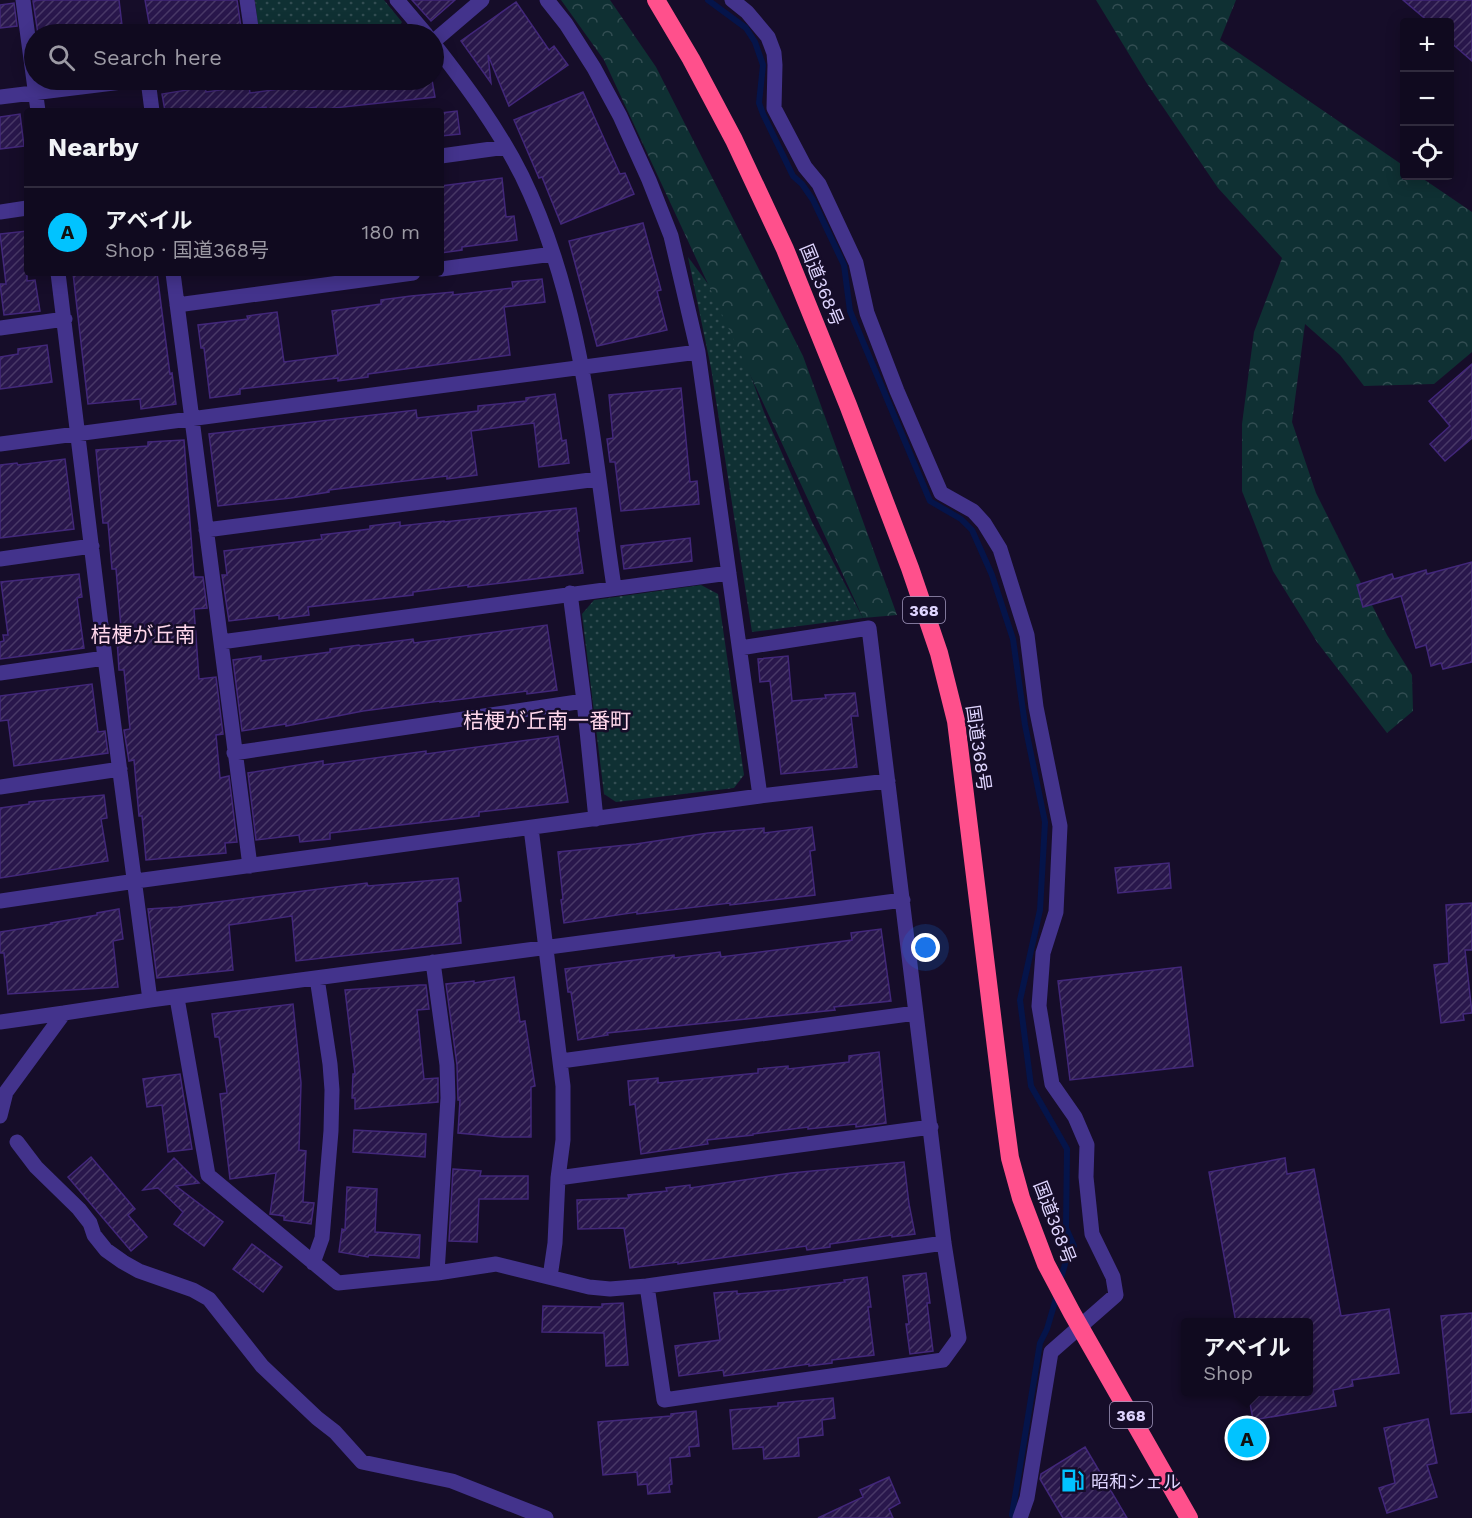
<!DOCTYPE html>
<html lang="en">
<head>
<meta charset="utf-8">
<style>
  :root { --surface:#100a1f; --page:#191328; --text:#f1f3f6; --muted:#9c9aa4; --line:#302b3d; --accent:#01c3ff }
  body { margin:0; font-family:"Work Sans","Noto Sans JP",sans-serif; background:var(--page); color:var(--text) }
  .controls { position:absolute; right:18px; top:18px; display:grid; overflow:hidden; border-radius:6px; box-shadow:0 3px 15px #0003 }
  .controls button { width:54px; height:54px; display:grid; place-items:center; padding:0; border:0; border-bottom:2px solid var(--line); background:var(--surface); color:var(--text); font:30px sans-serif }
  .you { position:absolute; left:926px; top:948px; width:21px; height:21px; margin:-15px; border:4px solid #fff; border-radius:50%; background:#1a73e8; box-shadow:0 0 0 9px #1a73e833 }
  .badge { display:grid; place-items:center; width:39px; height:39px; border-radius:50%; background:var(--accent); color:#111; font-size:20px; font-weight:700 }
  .pin { position:absolute; translate:-50% -50%; border:3px solid #fff; box-shadow:0 2px 6px #0006 }
  .popup { position:absolute; left:1181px; top:1318px; width:132px; height:78px; box-sizing:border-box; display:grid; place-content:center; border-radius:6px; background:var(--surface); filter:drop-shadow(0 2px 4px #0005); font-size:20px; white-space:nowrap; color:var(--muted) }
  .popup b { font-size:22px; color:var(--text) }
  .popup::after { content:''; position:absolute; left:50%; top:100%; margin-left:-12px; border:12px solid transparent; border-top-color:var(--surface) }
  .list { margin:0; padding:0; list-style:none }
  h2 { display:flex; justify-content:space-between; align-items:center; height:78px; margin:0; padding:0 24px; font-size:26px }
  h2 small { font-size:20px; font-weight:400; color:var(--muted) }
  .list li { display:grid; grid-template-columns:39px 1fr auto; gap:18px; align-items:center; box-sizing:border-box; height:90px; padding:0 24px; border-top:2px solid var(--line) }
  .list b { display:block; font-size:22px; white-space:nowrap }
  .list p { margin:0; font-size:20px; white-space:nowrap; color:var(--muted) }
  .list em { font-size:20px; font-style:normal; color:var(--muted) }
  .icon { flex:none; width:33px; height:33px; fill:none; stroke:currentColor; stroke-width:2; stroke-linecap:round; stroke-linejoin:round }
  .map { position:relative; flex:none; width:1472px; height:1518px; overflow:hidden }
  .search { position:absolute; background:var(--surface); box-shadow:0 3px 15px #0003; left:24px; top:24px; width:420px; height:66px; display:flex; align-items:center; gap:15px; box-sizing:border-box; padding:0 21px; border-radius:33px; color:var(--muted); font-size:22px }
  .panel { position:absolute; background:var(--surface); box-shadow:0 3px 15px #0003; left:24px; top:108px; width:420px; height:168px; border-radius:6px }
  .map>svg:first-child { display:block }
  .green { fill:url(#green-dots) }
  .forest { fill:url(#forest-crowns) }
  .lines { fill:none; stroke-linecap:round; stroke-linejoin:round }
  .stream { stroke:#05144a; stroke-width:6 }
  .building { fill:url(#building-hatch); stroke:#42277a; stroke-width:1.5 }
  .street { stroke:#43338c; stroke-width:15 }
  .highway { stroke:#ff508c; stroke-width:18 }
  .labels { text-anchor:middle; dominant-baseline:central; stroke-width:5; stroke-linejoin:round; paint-order:stroke }
  .shield { fill:#160d29; stroke:#a399bf; stroke-width:1.5 }
  .shield-label { font-size:16px; font-weight:bold; fill:#dfd5ff }
  .street-label { font-size:18px; fill:#dfd5ff; stroke:#160d29 }
  .poi-label { font-size:18px; fill:#dfd5ff; stroke:#160d29; text-anchor:start }
  .quarter-label { font-size:21px; fill:#ffd7eb; stroke:#160d29 }
</style>
</head>
<body>
<div class="map">
<svg width="1472" height="1518" viewBox="0 0 1472 1518">
  <defs>
    <pattern id="green-dots" width="8" height="8" patternUnits="userSpaceOnUse" patternTransform="scale(1.5)"><rect width="8" height="8" fill="#0f3033"/><path d="M2 2h.1M6 6h.1" fill="none" stroke="#324d52" stroke-width="1.8" stroke-linecap="round"/></pattern>
    <pattern id="forest-crowns" width="20" height="18" patternUnits="userSpaceOnUse" patternTransform="scale(1.5)"><rect width="20" height="18" fill="#0f3033"/><path d="M2 6a3 3 0 1 1 6 0M12 15a3 3 0 1 1 6 0" fill="none" stroke="#324d52"/></pattern>
    <pattern id="building-hatch" width="6" height="6" patternUnits="userSpaceOnUse" patternTransform="scale(1.5)"><rect width="6" height="6" fill="#29174c"/><path d="M-1 1l2-2M0 6l6-6M5 7l2-2" fill="none" stroke="#483867"/></pattern>
  </defs>
  <rect width="100%" height="100%" fill="#160d29"/>
  <path class="green" d="M255 0H384L402 22 394 34H259Z
    M688 257 726 308 764 412 812 522 863 618 752 632 711 368Z
    M701 585 718 594 744 775 734 788 616 802 604 794 582 614 594 600Z"/>
  <path class="forest" d="M561 0H610L656 67 803 356 897 615 863 618 604 60Z
    M1096 0H1236L1220 40 1404 166V176H1419L1472 212V352L1434 384 1364 386 1340 355 1305 324 1292 422 1316 493 1387 635 1412 675 1413 711 1387 733 1317 642 1273 571 1242 491V424L1254 332 1282 258 1218 188 1146 82Z"/>
  <g class="lines">
    <path class="stream" d="M708 0 746 28 755 42 763 65 759 103 763 114 793 176 802 184 813 200 844 265 850 311 930 501 961 519 972 530 992 575 1013 639 1025 725 1045 822 1040 910 1020 1000 1031 1086 1067 1149 1066 1228 1074 1246 1067 1257 1060 1282
      M1019 1516 1012 1515 1040 1343 1047 1329 1057 1295"/>
  </g>
  <path class="building" d="M41 0H119L123 34H38L33 1Z
    M145 0H237L242 34H151Z
    M412 0H455L431 21Z
    M1403 0H1472V61L1449 41V22H1429Z
    M516 2 549 50 554 46 568 65 509 106 488 55 491 83 461 41Z
    M14 3 17 26 0 28V5Z
    M374 80H432L435 97 316 110V107L288 111H267L266 107 240 111H165L162 94 205 87 206 92 249 86 250 93 294 87V90Z
    M583 92 620 174 625 173 634 194 561 224 542 177 539 178 514 120Z
    M457 111 460 134 441 136V113Z
    M20 114 24 146 0 149V117Z
    M502 178 506 217 514 216 517 240 462 247V250L441 253V186Z
    M643 223 661 290 657 291 667 330 597 346 569 241Z
    M27 231V281L35 280 40 311 4 315 0 284H6L0 234Z
    M73 273H157L170 374 172 373 176 404 141 409 140 399 88 404Z
    M542 279 545 302 504 307 510 355 368 374V377L338 381V378L240 389V394L210 398 204 348H201L198 325 248 319 247 316 277 312 284 362 338 355 332 311 381 304V300L411 296 453 292V295L513 288 512 282Z
    M47 345 52 382 0 389V357L18 354V349Z
    M1472 364V438L1445 461 1430 444 1450 426 1429 401Z
    M681 388 690 482 697 481 699 504 621 511 615 462H610L607 439 613 438 609 395Z
    M555 394 562 441 566 440 569 463 539 467 534 423 471 431 477 475 447 479V476L329 490V492L291 498 218 506 209 434 416 410 417 418 478 411V406L526 401V398Z
    M184 440 194 577H203L207 608 194 609 199 679 216 677 223 734 216 735 220 778 229 776 237 842 225 843 226 853 146 860 142 816H139L134 760 129 761 124 730 130 729 124 670H119L117 639H122L116 569H112L108 523H103L96 450 148 446V442Z
    M65 459 74 529 0 538V465L17 463 18 465Z
    M576 508 579 531H577L583 573 468 587V585L413 592V595L308 607 309 615 279 619V615L229 621 222 575H227L224 551 322 539 321 535 370 529V526L400 522V526L444 521V522Z
    M690 538 692 561 624 569 621 546Z
    M1472 562V662L1443 669 1441 663 1431 666 1426 645 1416 648 1401 596 1363 607 1357 585 1392 574 1394 579 1426 570 1427 574Z
    M79 574 82 597 77 598 84 648 0 659V642L4 641 3 635H8L1 582Z
    M547 625 557 690 527 694V691L440 702V701L363 711 286 726V724L242 731 233 660 261 656V661L330 652V649L359 645 360 646 413 639 414 643Z
    M788 656 792 701 826 698 825 695 855 693 858 716H851L857 767 781 774 770 681 760 682 758 659Z
    M92 684 98 732 105 731 108 753 14 766 8 720 0 721V696Z
    M558 736 568 802 479 812V816L330 833V839L300 842 299 835 256 840 248 773 323 761V765L426 751V754Z
    M104 795 107 818 101 819 108 861 0 878V808L29 804V802Z
    M812 827 815 850 810 851 815 895 730 905V903L637 914V912L564 923 561 900 563 899 558 852 636 844 708 833 764 828V833Z
    M1169 863 1171 888 1118 893 1115 868Z
    M458 878 461 901 457 902 461 943 296 961 292 916 229 925 233 970 157 978 148 909 178 907 367 883 368 886Z
    M1472 903V950H1465L1472 1013 1463 1014 1464 1020 1441 1023 1434 965 1449 963 1446 905Z
    M119 909 123 939 113 941 118 987 8 994 4 953H0V932L52 924 51 923 97 915V913Z
    M881 929 891 1001 834 1007 835 1010 607 1033 608 1035 578 1040 571 992H568L565 969 674 955V958L720 952 721 957 852 940 851 933Z
    M1181 967 1193 1066 1070 1080 1058 981Z
    M514 977 520 1022 525 1021 535 1086 531 1087V1137H502L458 1133 460 1100H458L457 1065 446 984 474 981V983Z
    M420 985H426L429 1009 417 1010 424 1079 438 1078V1102L355 1109V1098H352L353 1074H355L345 990Z
    M293 1004 301 1083 299 1150 306 1151 303 1202 314 1203 311 1224 284 1220V1216L270 1214 276 1173 230 1179 220 1094 227 1093 219 1037H215L212 1014Z
    M879 1052 886 1123 856 1127V1124L808 1129V1127L753 1134V1135L707 1140 708 1144 641 1154 635 1104 630 1105 628 1081 658 1078V1083L758 1073V1069L788 1066V1069L849 1062V1056Z
    M180 1074 192 1149 168 1152 162 1105 147 1107 143 1079Z
    M354 1130 426 1134 425 1157 353 1152Z
    M91 1157 135 1209 128 1215 147 1237 131 1251 68 1177Z
    M174 1158 199 1183 176 1186 223 1222 204 1246 174 1224 183 1212 158 1188 143 1190Z
    M1285 1158 1287 1174 1314 1169 1341 1316 1389 1309 1399 1373 1352 1380 1353 1386 1333 1390 1336 1406 1253 1420 1248 1392H1308V1323H1236L1209 1172Z
    M904 1162 909 1204 915 1234 892 1237V1235L830 1244V1247L807 1250 806 1246 678 1264V1262L630 1268 624 1228 578 1229 577 1200 629 1198 628 1195 667 1191 666 1188 690 1185V1188L791 1173Z
    M453 1169 481 1171 480 1176H528V1199H479L477 1242 449 1241Z
    M347 1187 377 1189 375 1232 420 1235 419 1258 369 1255 368 1257 339 1252 342 1229 345 1230Z
    M252 1244 282 1267 263 1292 233 1269Z
    M926 1273 930 1303H927L933 1351 910 1354 906 1324H909L903 1276Z
    M867 1277 871 1307H868L874 1355 832 1360V1363L809 1366V1364L724 1376 723 1370 679 1376 675 1346 720 1340 714 1293 737 1291V1294L783 1290 845 1282 844 1280Z
    M623 1303 628 1365 606 1366 604 1333 542 1332 543 1306 602 1307V1304Z
    M1472 1313V1412L1451 1414 1441 1316Z
    M833 1398 835 1418 822 1420 823 1435 798 1438 799 1456 764 1459 763 1447 733 1449 730 1410 778 1406V1403Z
    M696 1411 699 1446 689 1447 690 1456 670 1458 672 1484 669 1485 670 1492 648 1494 647 1484 638 1485 637 1472 603 1475 598 1422 671 1416V1414Z
    M1428 1419 1437 1463 1427 1465 1437 1497 1387 1513 1379 1488 1395 1483 1384 1428Z
    M1085 1447 1127 1518H1063L1040 1479 1041 1474Z
    M889 1477 900 1503 889 1509 893 1518H818L863 1497 860 1490Z"/>
  <g class="lines">
    <path class="street" d="M23 0 38 111
      M247 0 252 34
      M397 0 426 34
      M547 0 566 24 594 68 620 116 649 180 671 236 698 352 760 796
      M732 0 747 12 768 37 774 53 775 65 774 108 805 167 819 184 856 263 867 313 897 391 941 493 973 511 984 523 1000 549 1027 635 1036 707 1060 826 1056 912 1043 953 1039 1006 1052 1084 1075 1117 1087 1145 1086 1177 1092 1234 1113 1277 1116 1295 1051 1352 1027 1498 1020 1518
      M434 41 482 0
      M434 44C466 85 498 128 522 176 584 303 593 449 614 587
      M148 80 152 111
      M0 97 138 80
      M441 156 506 147
      M0 212 27 208
      M441 269 553 254
      M58 273 105 658 150 1000 903 900
      M173 273 250 866
      M177 305 413 273
      M0 328 65 319
      M0 444 698 352
      M206 530 598 479
      M0 559 92 546
      M570 593 584 701 596 819
      M221 642 729 573
      M0 673 105 658
      M234 753 584 701
      M0 787 120 769
      M531 828 563 1086V1140L558 1178 555 1243 550 1277
      M0 901 136 881 760 796 888 781
      M433 962 447 1065 448 1098 437 1273
      M177 998 208 1175 338 1283 437 1273 496 1264 589 1287 610 1289 647 1286 664 1400 943 1360 959 1338 944 1243 869 628 740 648
      M0 1022 64 1013
      M561 1061 916 1013
      M0 1116 6 1092 64 1013 150 1000
      M17 1142 36 1167 79 1209 90 1223 94 1235 106 1250 123 1262 139 1271 193 1290 209 1299 262 1366 317 1418 335 1432 362 1462 452 1481 546 1518
      M558 1178 931 1127
      M313 1263 322 1238 331 1131 332 1090 330 1064 317 978
      M647 1286 944 1243"/>
    <path class="highway" d="M656 0 691 59 734 140 785 249 848 405 910 568 939 653 956 721 1004 1113 1010 1158 1021 1198 1046 1264 1072 1313 1189 1518"/>
  </g>
  <defs>
    <symbol id="fuel-bare" viewBox="-9 -9 18 18"><path d="M-5.5-6h7V0h2V4h1.3V-2.5L3-4.5l.8-.8L6-3V5H2.5V1h-1V6h-7ZM-4.2-4.7v3.2H.2V-4.7Z" fill="#01c3ff" stroke="#160d29" stroke-width="2.5" paint-order="stroke"/></symbol>
  </defs>
  <g fill-rule="evenodd">
    <use href="#fuel-bare" x="1056" y="1464" width="33" height="33"/>
  </g>
  <g class="labels">
    <g class="shield">
      <rect x="903" y="597" width="42" height="26" rx="4.5"/>
      <rect x="1110" y="1402" width="42" height="26" rx="4.5"/>
    </g>
    <g class="shield-label">
      <text x="924" y="610">368</text>
      <text x="1131" y="1415">368</text>
    </g>
    <g class="street-label">
      <text transform="translate(822 285) rotate(68)">国道368号</text>
      <text transform="translate(979 748) rotate(82)">国道368号</text>
      <text transform="translate(1055 1222) rotate(69)">国道368号</text>
    </g>
    <g class="poi-label">
      <text x="1091" y="1481">昭和シェル</text>
    </g>
    <g class="quarter-label">
      <text x="143" y="634">桔梗が丘南</text>
      <text x="547" y="720">桔梗が丘南一番町</text>
    </g>
  </g>
</svg>
<div class="controls">
<button>+</button>
<button>−</button>
<button><svg class="icon" aria-label="locate" viewBox="0 0 24 24"><circle cx="12" cy="12" r="6"/><path d="M12 2v4M12 18v4M2 12h4M18 12h4"/></svg></button>
</div>
<div class="you"></div>
<div class="pin badge" style="left:1247px;top:1438px">A</div>
<div class="popup"><b>アベイル</b>Shop</div>
<div class="search"><svg class="icon" aria-label="search" viewBox="0 0 24 24"><circle cx="10" cy="10" r="6"/><path d="M15 15l6 6"/></svg>Search here</div>
<section class="panel">
<h2>Nearby<small></small></h2>
<ul class="list">
<li><span class="badge">A</span><div><b>アベイル</b><p>Shop · 国道368号</p></div><em>180 m</em></li>
</ul>
</section>
</div>
</body>
</html>
